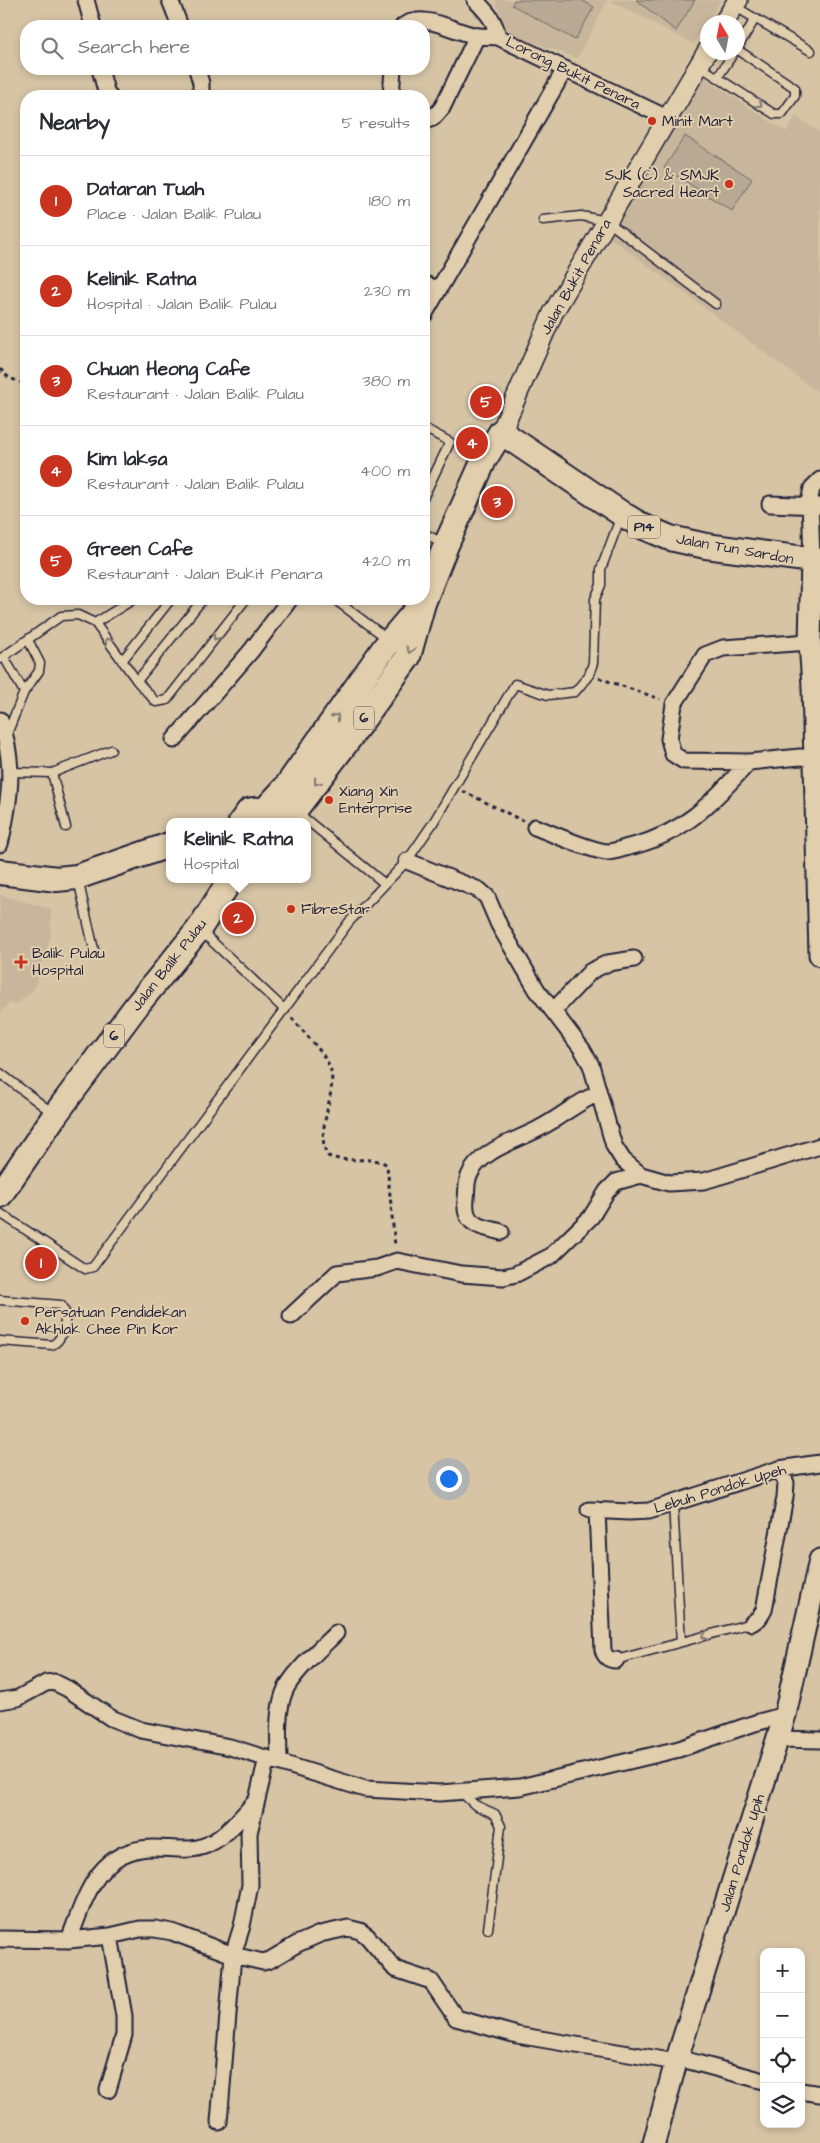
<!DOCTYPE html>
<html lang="en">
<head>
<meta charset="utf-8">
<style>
  :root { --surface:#fff; --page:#f7f7f7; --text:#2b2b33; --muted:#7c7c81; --line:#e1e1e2; --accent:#c8321e }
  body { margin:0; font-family:"Architects Daughter",sans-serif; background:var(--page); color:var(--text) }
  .controls { position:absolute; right:15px; bottom:15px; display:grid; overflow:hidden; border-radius:10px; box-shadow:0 2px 8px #0003 }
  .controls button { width:45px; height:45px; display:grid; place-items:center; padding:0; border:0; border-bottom:1px solid var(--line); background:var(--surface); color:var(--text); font:25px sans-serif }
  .compass { position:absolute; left:700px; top:15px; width:45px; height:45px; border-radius:50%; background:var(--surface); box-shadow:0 2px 8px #0003; rotate:350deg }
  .you { position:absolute; left:448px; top:1478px; width:18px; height:18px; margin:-12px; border:4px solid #fff; border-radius:50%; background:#1a73e8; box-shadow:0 0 0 8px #1a73e833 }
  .badge { display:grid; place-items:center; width:32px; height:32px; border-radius:50%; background:var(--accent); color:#fff; font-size:16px; font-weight:700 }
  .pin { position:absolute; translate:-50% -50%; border:2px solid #fff; box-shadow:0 1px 5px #0006 }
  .popup { position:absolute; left:166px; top:818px; width:145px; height:65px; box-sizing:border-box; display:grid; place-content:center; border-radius:10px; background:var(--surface); filter:drop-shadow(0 1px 4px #0005); font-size:16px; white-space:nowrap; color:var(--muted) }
  .popup b { font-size:19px; color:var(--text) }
  .popup::after { content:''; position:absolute; left:50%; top:100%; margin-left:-10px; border:10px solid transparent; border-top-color:var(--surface) }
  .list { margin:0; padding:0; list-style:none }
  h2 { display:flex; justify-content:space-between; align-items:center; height:65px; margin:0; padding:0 20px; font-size:21px }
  h2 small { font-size:16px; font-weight:400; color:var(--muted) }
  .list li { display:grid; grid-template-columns:32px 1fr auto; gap:15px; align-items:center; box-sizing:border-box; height:90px; padding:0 20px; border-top:1px solid var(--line) }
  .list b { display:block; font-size:19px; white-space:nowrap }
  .list p { margin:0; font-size:16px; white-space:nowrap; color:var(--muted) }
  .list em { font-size:16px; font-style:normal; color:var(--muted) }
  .icon { flex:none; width:28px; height:28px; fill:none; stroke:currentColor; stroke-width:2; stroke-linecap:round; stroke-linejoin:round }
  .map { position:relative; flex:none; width:820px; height:2143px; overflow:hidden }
  .search { position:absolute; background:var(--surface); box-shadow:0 2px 8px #0003; left:20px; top:20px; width:410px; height:55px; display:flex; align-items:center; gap:12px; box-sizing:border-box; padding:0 18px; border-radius:20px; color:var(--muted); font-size:19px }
  .panel { position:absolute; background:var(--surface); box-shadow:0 2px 8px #0003; left:20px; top:90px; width:410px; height:515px; border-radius:20px }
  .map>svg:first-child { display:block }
  .built { fill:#c7b69c }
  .green { fill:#b8a994; stroke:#6d6668 }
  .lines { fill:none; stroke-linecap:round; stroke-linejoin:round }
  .service-casing { stroke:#22223b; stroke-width:11 }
  .minor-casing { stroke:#22223b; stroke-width:19 }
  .tertiary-casing { stroke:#22223b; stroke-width:22 }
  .secondary-casing { stroke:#22223b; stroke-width:25 }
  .primary-casing { stroke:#22223b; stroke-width:28 }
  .path { stroke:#22223b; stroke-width:3; stroke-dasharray:4 4; stroke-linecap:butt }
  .service { stroke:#e1ceac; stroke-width:8 }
  .minor { stroke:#e1ceac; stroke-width:15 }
  .tertiary { stroke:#e1ceac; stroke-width:19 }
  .secondary { stroke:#e1ceac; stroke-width:21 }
  .primary { stroke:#e1ceac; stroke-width:24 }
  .oneway { stroke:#827874 }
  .poi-dot { fill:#c8321e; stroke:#e1ceac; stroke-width:2 }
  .labels { text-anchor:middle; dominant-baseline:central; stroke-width:4; stroke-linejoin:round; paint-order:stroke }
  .shield { fill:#e1ceac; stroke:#5b565d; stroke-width:1 }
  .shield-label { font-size:14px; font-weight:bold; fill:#22223b }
  .street-label { font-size:15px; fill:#22223b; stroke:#e1ceac }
  .poi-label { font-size:15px; fill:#22223b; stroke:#e1ceac; text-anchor:start }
</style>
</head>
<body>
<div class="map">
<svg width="820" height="2143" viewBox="0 0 820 2143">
  <rect width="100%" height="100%" fill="#d6c4a5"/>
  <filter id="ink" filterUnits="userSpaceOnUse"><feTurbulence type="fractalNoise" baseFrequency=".02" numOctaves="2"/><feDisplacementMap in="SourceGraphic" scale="10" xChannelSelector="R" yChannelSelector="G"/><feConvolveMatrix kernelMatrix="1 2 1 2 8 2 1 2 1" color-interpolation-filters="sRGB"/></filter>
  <g filter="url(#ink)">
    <path class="built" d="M495 0H608L577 58 508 33Z
      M609 0H721L693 44Z
      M702 76 786 132 796 116 820 133V394L608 236Z
      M0 895 51 909V935L34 989 15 1005 9 1003 0 1013Z"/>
    <path class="green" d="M514 0H581L594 7 575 40 512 5Z
      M636 0H695L676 31Z
      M685 136 752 179 732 211 664 168Z"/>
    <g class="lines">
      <defs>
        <path id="service" d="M734 6 811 51
          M738 47 755 19
          M698 65 774 114H782L795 96V88L738 50
          M718 77 734 52
          M543 220 581 216 607 221 716 304
          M424 428 450 442 424 496
          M424 533 444 544
          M334 599 388 639
          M95 623 134 599
          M4 657 24 692
          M0 659 61 616 78 615 95 623 137 681 156 702 167 700 246 599
          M122 661 171 599
          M137 681 203 599
          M7 734 24 692 39 671 40 663 28 640
          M11 772 52 773 111 750
          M52 773 66 827
          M297 812 385 884
          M78 879 95 954
          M200 930 285 1010
          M0 1073 54 1114
          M0 1213 85 1269 93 1267 349 922 407 861 433 823 515 684 548 695 575 692 589 675 593 663 595 599 601 585V569L621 516
          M0 1300 61 1305 66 1314C65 1325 63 1340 52 1345L0 1341
          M673 1504 681 1642
          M616 1660 752 1623
          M462 1793 475 1805 495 1814 501 1826 488 1929"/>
        <path id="minor" d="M86 0 93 26
          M170 0 180 26
          M475 0C486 11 495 20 498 37
          M403 26C425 11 455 33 478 36 485 37 492 36 498 37L667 118
          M100 69 106 91 109 96
          M197 69 201 83V96
          M391 96 393 69
          M424 121 433 118 442 108 477 36
          M424 284 438 289
          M424 315 565 69
          M770 504 819 506
          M812 561 810 498 812 488 820 480
          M810 642 723 648 705 655 674 704 669 739 673 754 684 761 749 762 800 757 815 758
          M0 720C16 763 10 801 0 844
          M174 740 251 651 290 599
          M535 827C554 834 588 850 607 852 615 852 626 847 633 846 687 832 713 801 749 762
          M407 861 479 890 487 897 499 925 537 990 582 1049 591 1065 614 1146 623 1160 641 1175 669 1183 704 1181 820 1146
          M554 1010 591 971 608 963 634 959
          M501 1232C480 1226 463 1226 466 1199 467 1192 466 1182 469 1176 479 1150 519 1140 540 1128 561 1117 577 1102 599 1093
          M291 1316 337 1273 377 1268 397 1261 461 1274 503 1277 516 1274 551 1256 591 1217 607 1191 616 1182 641 1175
          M589 1510 629 1512 649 1511 779 1469 820 1463
          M597 1510 603 1650C605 1657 608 1660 616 1660
          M752 1623 759 1618 764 1610 785 1497 786 1483 779 1469
          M0 1701 18 1698 46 1683 54 1682 68 1689 111 1718 141 1730 230 1747 365 1789 440 1793 520 1787 679 1749 755 1723 785 1715
          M777 1739 820 1740
          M279 1762C279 1740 276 1715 284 1693 290 1675 322 1647 336 1633
          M0 1939 69 1940 110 1936 140 1929H155L172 1932 233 1955 263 1962 270 1960 297 1944 320 1934 348 1928 360 1931 367 1936 395 1969 431 1981 456 2018 517 2035 676 2062
          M69 1940C85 1898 97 1850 151 1848 167 1847 186 1852 201 1847 223 1841 241 1817 256 1801
          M678 2058 764 2081
          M108 2090 124 2035V2016L110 1936
          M801 2091 820 2094
          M219 2122 233 1955 242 1926 250 1885 249 1833 267 1758"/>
        <path id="tertiary" d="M724 22 738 0
          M501 432 553 313 708 50"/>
        <path id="secondary" d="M812 561 810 642 813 686 820 955
          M654 2143 676 2062 785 1715 820 1560"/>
        <path id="primary" d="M264 811 286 787 385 647 418 608
          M241 822 249 811C259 808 268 811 272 822
          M284 822 295 810 343 747 408 657 423 603 446 545 484 460 501 432 622 514 644 527 670 538 706 546 820 561
          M0 872 57 879 77 877 169 845
          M0 1195 55 1115 137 1005 199 929 231 879"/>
      </defs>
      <use href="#service" class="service-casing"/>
      <use href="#minor" class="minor-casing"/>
      <use href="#tertiary" class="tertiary-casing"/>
      <use href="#secondary" class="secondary-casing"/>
      <use href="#primary" class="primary-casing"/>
      <path class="path" d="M0 369 9 378 26 384
        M599 678 660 699
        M463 791 523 821
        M292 1018C302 1031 328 1056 331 1071 336 1098 314 1133 328 1156 347 1164 374 1155 387 1165L395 1246"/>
      <use href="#service" class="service"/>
      <use href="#minor" class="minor"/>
      <use href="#tertiary" class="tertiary"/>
      <use href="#secondary" class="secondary"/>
      <use href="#primary" class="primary"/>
    </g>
    <defs><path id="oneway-chevron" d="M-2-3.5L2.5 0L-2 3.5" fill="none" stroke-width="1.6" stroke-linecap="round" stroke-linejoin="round" transform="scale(1.25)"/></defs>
    <g class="oneway">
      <use href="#oneway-chevron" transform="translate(759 104) rotate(33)"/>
      <use href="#oneway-chevron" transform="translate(216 637) rotate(128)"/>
      <use href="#oneway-chevron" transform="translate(108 641) rotate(-126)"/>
      <use href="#oneway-chevron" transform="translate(410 650) rotate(106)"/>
      <use href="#oneway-chevron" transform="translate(336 717) rotate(-55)"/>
      <use href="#oneway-chevron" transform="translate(317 782) rotate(127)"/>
      <use href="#oneway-chevron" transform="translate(705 1636) rotate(165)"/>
    </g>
  </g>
  <g class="poi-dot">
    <circle cx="652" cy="121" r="5"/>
    <circle cx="729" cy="184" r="5"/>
    <circle cx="329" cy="800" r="5"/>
    <circle cx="291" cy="909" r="5"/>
    <path d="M18.5 954.5h5v5h5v5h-5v5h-5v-5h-5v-5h5z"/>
    <circle cx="25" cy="1321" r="5"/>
  </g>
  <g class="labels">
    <g class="shield">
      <rect x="628" y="515.5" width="32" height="23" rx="4"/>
      <rect x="354" y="706.5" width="20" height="23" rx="4"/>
      <rect x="104" y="1024.5" width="20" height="23" rx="4"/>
    </g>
    <g class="shield-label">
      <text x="644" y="527">P14</text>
      <text x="364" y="718">6</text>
      <text x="114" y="1036">6</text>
    </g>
    <g class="street-label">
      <text transform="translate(573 73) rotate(26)">Lorong Bukit Penara</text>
      <text transform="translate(576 277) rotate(-61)">Jalan Bukit Penara</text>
      <text transform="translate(735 549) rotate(10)">Jalan Tun Sardon</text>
      <text transform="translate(169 965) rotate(-52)">Jalan Balik Pulau</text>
      <text transform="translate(720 1489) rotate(-17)">Lebuh Pondok Upeh</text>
      <text transform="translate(742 1853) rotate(-73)">Jalan Pondok Upih</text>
    </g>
    <g class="poi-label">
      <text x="662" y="121">Minit Mart</text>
      <text x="719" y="175" text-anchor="end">SJK (C) &amp; SMJK<tspan x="719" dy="17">Sacred Heart</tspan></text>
      <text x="339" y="791">Xiang Xin<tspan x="339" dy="17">Enterprise</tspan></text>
      <text x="301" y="909">FibreStar</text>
      <text x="32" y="953">Balik Pulau<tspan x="32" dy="17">Hospital</tspan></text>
      <text x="35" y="1312">Persatuan Pendidekan<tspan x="35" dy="17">Akhlak Chee Pin Kor</tspan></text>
    </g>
  </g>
</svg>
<div class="controls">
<button>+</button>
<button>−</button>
<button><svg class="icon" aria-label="locate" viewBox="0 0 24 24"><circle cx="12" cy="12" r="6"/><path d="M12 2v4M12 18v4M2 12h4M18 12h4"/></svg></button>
<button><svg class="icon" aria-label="layers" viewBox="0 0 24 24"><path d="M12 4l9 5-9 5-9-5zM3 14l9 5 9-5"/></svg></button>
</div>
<svg class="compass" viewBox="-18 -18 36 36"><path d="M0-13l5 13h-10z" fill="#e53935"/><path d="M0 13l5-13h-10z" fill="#7c7c81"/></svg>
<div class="you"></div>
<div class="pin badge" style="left:41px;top:1263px">1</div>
<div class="pin badge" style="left:238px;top:918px">2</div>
<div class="popup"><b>Kelinik Ratna</b>Hospital</div>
<div class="pin badge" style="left:497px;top:502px">3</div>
<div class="pin badge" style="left:472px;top:443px">4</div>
<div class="pin badge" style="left:486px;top:402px">5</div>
<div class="search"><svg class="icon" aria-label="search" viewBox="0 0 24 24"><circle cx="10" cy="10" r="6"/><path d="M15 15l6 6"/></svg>Search here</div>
<section class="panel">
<h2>Nearby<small>5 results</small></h2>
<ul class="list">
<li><span class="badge">1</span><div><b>Dataran Tuah</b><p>Place · Jalan Balik Pulau</p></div><em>180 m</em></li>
<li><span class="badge">2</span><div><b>Kelinik Ratna</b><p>Hospital · Jalan Balik Pulau</p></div><em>230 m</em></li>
<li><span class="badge">3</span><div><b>Chuan Heong Cafe</b><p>Restaurant · Jalan Balik Pulau</p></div><em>380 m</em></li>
<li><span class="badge">4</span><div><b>Kim laksa</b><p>Restaurant · Jalan Balik Pulau</p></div><em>400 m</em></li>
<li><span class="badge">5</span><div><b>Green Cafe</b><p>Restaurant · Jalan Bukit Penara</p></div><em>420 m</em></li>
</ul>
</section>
</div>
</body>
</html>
